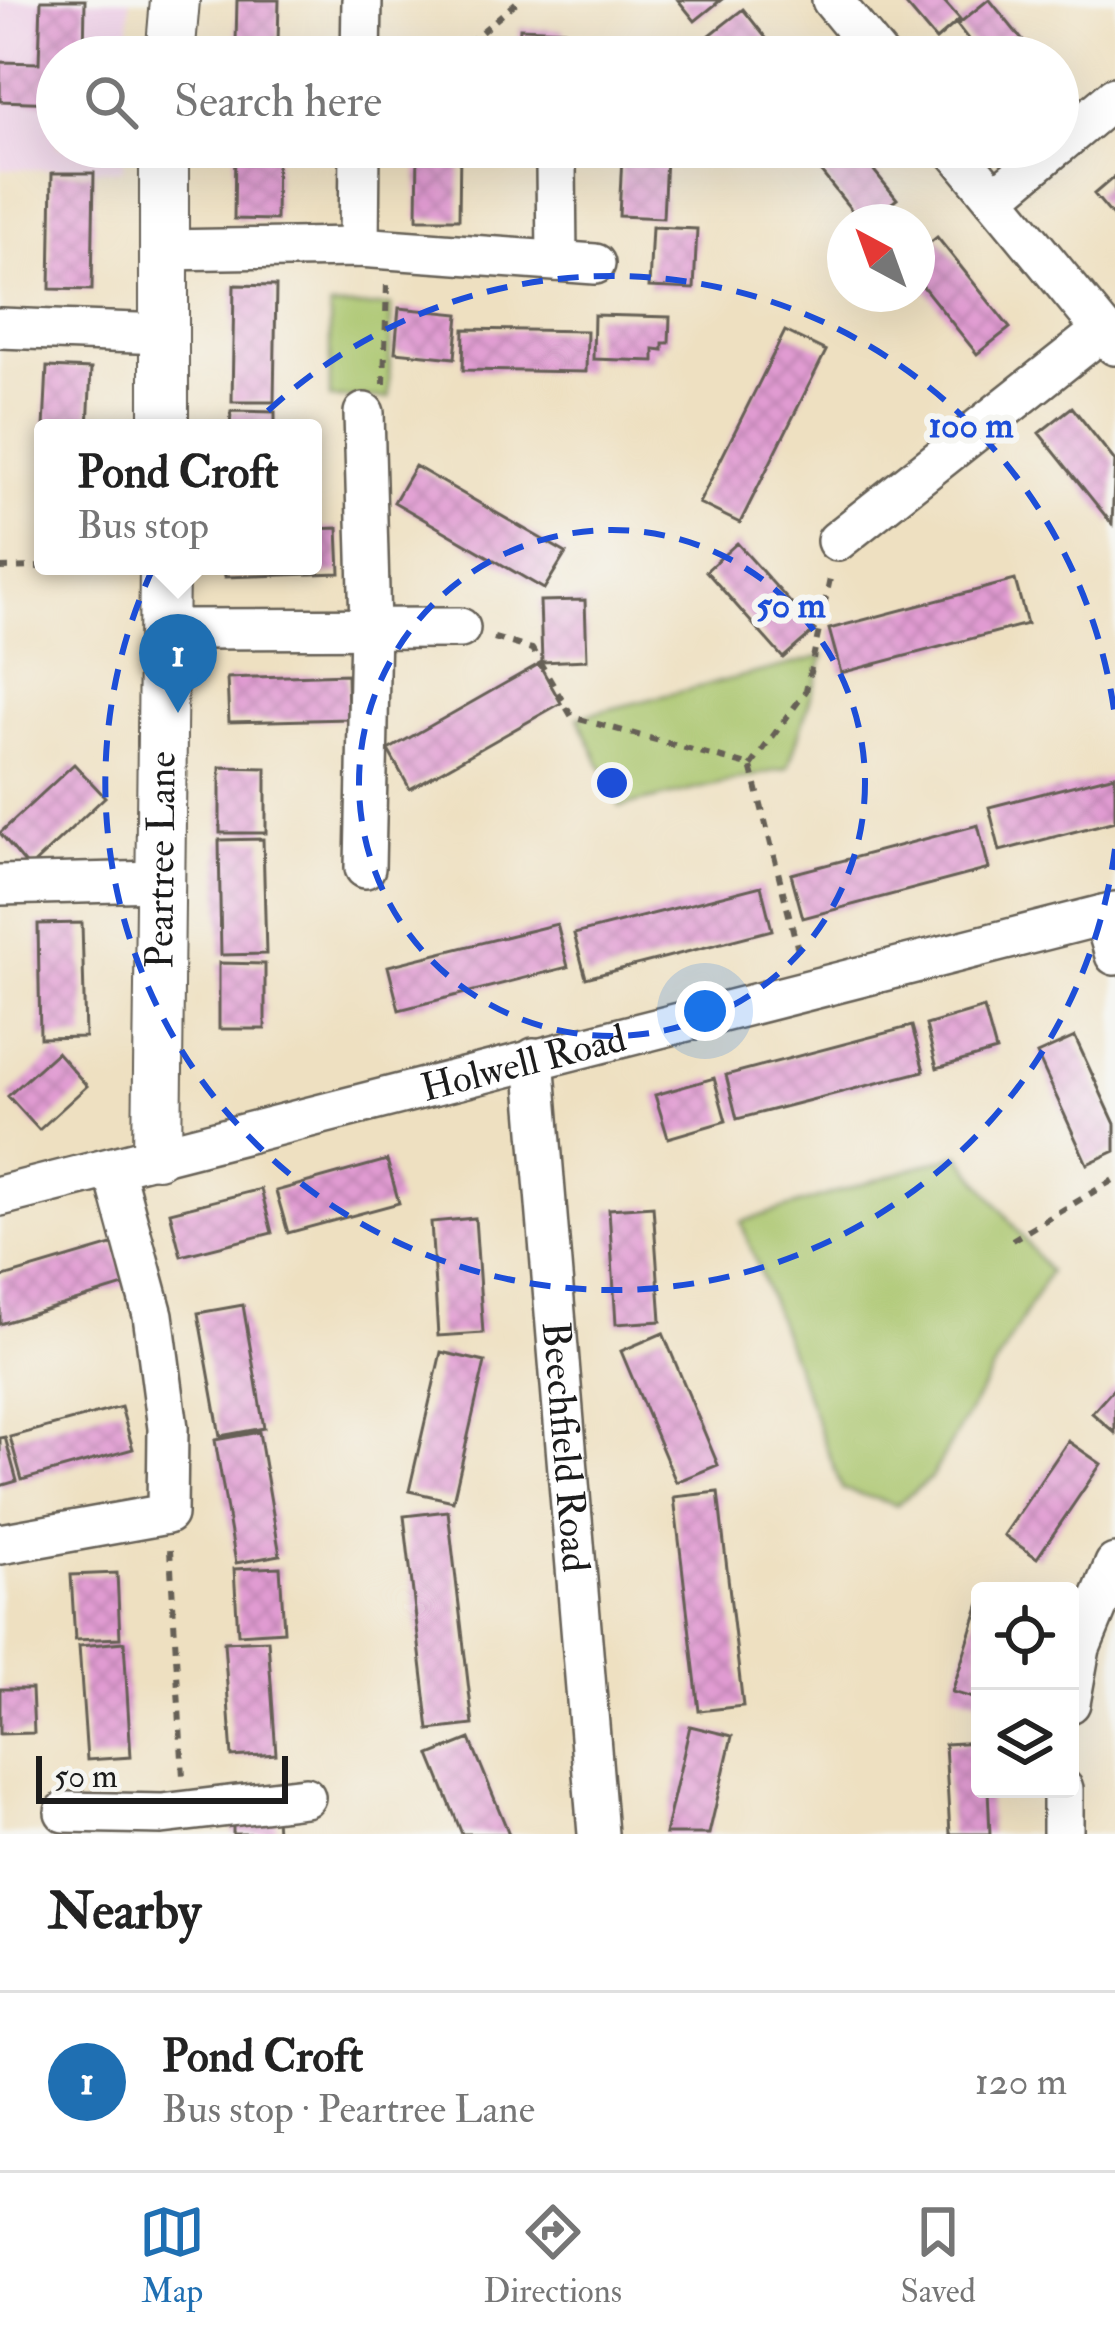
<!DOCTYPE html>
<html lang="en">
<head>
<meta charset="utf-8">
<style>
  :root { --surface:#fff; --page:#f6f6f6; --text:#222; --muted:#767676; --line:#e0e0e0; --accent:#1f6fb2 }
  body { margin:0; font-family:"IM FELL Double Pica",serif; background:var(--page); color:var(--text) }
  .controls { position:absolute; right:36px; bottom:36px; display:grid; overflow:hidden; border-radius:12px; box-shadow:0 12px 48px #0002 }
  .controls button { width:108px; height:108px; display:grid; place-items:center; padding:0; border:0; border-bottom:3px solid var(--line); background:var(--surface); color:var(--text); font:60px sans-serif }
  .compass { position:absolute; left:827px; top:204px; width:108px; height:108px; border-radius:50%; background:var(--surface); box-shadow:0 12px 48px #0002; rotate:319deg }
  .scale { position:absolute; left:36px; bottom:30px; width:252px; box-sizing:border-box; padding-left:12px; border:6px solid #1c1c1c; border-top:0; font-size:33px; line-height:42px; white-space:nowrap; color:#1c1c1c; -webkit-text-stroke:9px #f6f6f2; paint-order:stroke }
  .you { position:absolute; left:705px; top:1011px; width:42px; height:42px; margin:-30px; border:9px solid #fff; border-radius:50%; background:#1a73e8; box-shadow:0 0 0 18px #1a73e833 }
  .badge { display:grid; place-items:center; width:78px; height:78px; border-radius:50%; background:var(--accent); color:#fff; font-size:39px; font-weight:700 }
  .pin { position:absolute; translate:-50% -99px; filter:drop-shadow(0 3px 6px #0008) }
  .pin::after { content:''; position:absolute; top:63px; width:42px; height:36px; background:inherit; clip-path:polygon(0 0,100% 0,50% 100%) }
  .popup { position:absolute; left:34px; top:419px; width:288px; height:156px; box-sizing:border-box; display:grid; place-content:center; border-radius:12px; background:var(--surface); filter:drop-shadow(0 3px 9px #0005); font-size:39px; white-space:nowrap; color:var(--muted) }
  .popup b { font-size:45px; color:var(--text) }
  .popup::after { content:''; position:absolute; left:50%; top:100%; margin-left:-24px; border:24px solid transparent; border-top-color:var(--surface) }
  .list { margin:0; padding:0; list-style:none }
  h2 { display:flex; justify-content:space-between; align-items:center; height:156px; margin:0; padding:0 48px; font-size:51px }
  h2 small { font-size:39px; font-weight:400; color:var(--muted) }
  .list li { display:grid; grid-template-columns:78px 1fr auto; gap:36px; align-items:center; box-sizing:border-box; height:180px; padding:0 48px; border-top:3px solid var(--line) }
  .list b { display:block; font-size:45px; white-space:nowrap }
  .list p { margin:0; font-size:39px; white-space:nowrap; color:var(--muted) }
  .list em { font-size:39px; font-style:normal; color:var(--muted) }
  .icon { flex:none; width:66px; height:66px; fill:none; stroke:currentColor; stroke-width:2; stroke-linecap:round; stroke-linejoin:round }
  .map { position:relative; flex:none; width:1115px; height:1834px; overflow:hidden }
  .search { position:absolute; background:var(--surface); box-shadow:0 12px 48px #0002; left:36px; right:36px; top:36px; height:132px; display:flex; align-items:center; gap:30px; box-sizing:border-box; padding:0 42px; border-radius:66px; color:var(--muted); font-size:45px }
  .sheet { height:336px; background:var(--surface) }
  nav { display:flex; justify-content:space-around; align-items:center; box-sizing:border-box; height:168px; border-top:3px solid var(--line); background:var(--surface); font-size:33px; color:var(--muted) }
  nav a { display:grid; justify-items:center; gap:6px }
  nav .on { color:var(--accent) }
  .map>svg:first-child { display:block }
  .built { fill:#eed0e7 }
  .grass { fill:#a9c46a; stroke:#627043; stroke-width:3 }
  .building { fill:url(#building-cross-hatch) }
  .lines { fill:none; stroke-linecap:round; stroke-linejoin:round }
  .minor-casing { stroke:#666156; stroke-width:44 }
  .tertiary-casing { stroke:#666156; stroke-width:52 }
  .path { stroke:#666156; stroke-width:6; stroke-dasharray:9 9; stroke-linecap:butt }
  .minor { stroke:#fff; stroke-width:39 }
  .tertiary { stroke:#fff; stroke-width:48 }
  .ring { fill:none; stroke:#1d4ed8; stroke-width:6; stroke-dasharray:21 15 }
  .labels { text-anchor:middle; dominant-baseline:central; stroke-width:12; stroke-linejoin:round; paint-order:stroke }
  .street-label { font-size:39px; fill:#1c1c1c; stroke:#f6f6f2 }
  .centre { fill:#1d4ed8; stroke:#f6f6f2; stroke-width:6 }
  .ring-label { font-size:36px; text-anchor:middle; font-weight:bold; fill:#1d4ed8; stroke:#f6f6f2; stroke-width:12; stroke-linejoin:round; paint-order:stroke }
</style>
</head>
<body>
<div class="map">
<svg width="1115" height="1834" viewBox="0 0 1115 1834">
  <defs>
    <pattern id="building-cross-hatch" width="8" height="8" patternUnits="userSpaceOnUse" patternTransform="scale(3)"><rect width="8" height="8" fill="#e19bd2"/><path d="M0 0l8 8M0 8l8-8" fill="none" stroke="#c085b4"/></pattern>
  </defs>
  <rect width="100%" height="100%" fill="#f6f6f2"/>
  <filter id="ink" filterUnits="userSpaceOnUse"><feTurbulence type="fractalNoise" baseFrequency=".00833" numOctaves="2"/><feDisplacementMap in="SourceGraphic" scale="24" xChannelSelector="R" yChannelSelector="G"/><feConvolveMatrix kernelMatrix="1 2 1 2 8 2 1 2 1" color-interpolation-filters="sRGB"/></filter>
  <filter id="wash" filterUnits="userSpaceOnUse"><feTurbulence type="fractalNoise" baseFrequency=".004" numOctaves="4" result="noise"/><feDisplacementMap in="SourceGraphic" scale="48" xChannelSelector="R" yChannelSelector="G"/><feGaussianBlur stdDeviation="2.7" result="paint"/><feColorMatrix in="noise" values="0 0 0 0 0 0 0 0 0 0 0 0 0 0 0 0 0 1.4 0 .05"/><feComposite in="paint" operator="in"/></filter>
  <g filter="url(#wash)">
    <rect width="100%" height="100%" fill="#eee0c1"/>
    <path class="built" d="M0 0H130L128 57H57V147H124L123 170 0 169Z"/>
    <path class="grass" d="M391 306 389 398H330V307Z
      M824 656 788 768 620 807 578 717Z
      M959 1154 1049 1272 931 1478 896 1505 842 1489 741 1222Z"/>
    <g id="blocks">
      <path class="building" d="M41 0H85L84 57H57V103L0 101V62L39 63Z
        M237 0H279L278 44H236Z
        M678 0H721L695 21Z
        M902 0H943L960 19 936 40Z
        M988 0H990L1036 57H982L957 25Z
        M743 9 781 57H727L710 35Z
        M520 28 564 30 563 57H518Z
        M235 147H277L276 220 234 219Z
        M418 147H460L459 219H417Z
        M801 147H855L897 199 868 222H861Z
        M622 156 666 157 663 218 619 216Z
        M52 173H94L92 290 50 289Z
        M1115 176V219L1094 194Z
        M652 227 697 229 694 289 649 287Z
        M937 237 1010 328 977 354 917 279V253Z
        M234 285 276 286 274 402H232Z
        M399 308 459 314 455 358 395 352Z
        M594 315 670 317 669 343H663V350L654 349V361L593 359Z
        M464 329 587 331 586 372 463 370Z
        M785 331 826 351 740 523 699 503Z
        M47 367 91 369 88 428H44Z
        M1072 407 1115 461 1112 524 1039 433Z
        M231 411 275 412V428H230Z
        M415 466 566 553 544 589 394 502Z
        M338 528 340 573 225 577 224 566H313V529Z
        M737 543 815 630 783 658 706 571Z
        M1015 580 1027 624 841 673 829 629Z
        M585 600 587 660 542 662 540 601Z
        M539 664 561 703 410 789 388 750Z
        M347 674 348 719 229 722 227 678Z
        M74 764 105 797 29 868 0 833Z
        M220 767 266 768V833H220Z
        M1115 775V821L1000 851 989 807Z
        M978 825 989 869 803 918 791 874Z
        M263 839 266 954 221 955 219 840Z
        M761 886 772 930 586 978 574 934Z
        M82 923 85 1037 40 1038 38 924Z
        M557 924 568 967 399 1010 388 966Z
        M219 963 265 964V1029H219Z
        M984 1008 996 1051 937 1068 926 1025Z
        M912 1026 924 1071 737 1119 726 1075Z
        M1075 1037 1115 1124V1151L1087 1164 1037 1054Z
        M57 1052 87 1086 39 1130 8 1096Z
        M714 1078 726 1121 668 1138 655 1095Z
        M387 1160 399 1203 288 1233 276 1191Z
        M261 1189 272 1233 181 1256 170 1212Z
        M653 1206 661 1321 616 1324 609 1209Z
        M475 1218 483 1333 438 1336 431 1222Z
        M115 1244 127 1285 0 1324V1278Z
        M243 1305 264 1428 220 1436 198 1313Z
        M663 1333 718 1465 676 1482 621 1351Z
        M441 1352 485 1362 453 1501 409 1491Z
        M1115 1387V1433L1092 1413Z
        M121 1407 133 1449 22 1480 10 1437Z
        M259 1432 280 1555 236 1563 215 1440Z
        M5 1437 17 1481 0 1486V1438Z
        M1068 1441 1101 1464 1037 1558 1004 1535Z
        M718 1492 743 1706 699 1711 674 1497Z
        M448 1511 473 1725 429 1730 404 1516Z
        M280 1567 284 1631 238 1634 234 1569Z
        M117 1573 120 1638 75 1640 71 1575Z
        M980 1603V1700L952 1692Z
        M268 1640 276 1754 232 1757 224 1642Z
        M124 1642 131 1757 87 1760 79 1646Z
        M0 1689H32L34 1733 0 1734Z
        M690 1726 732 1736 709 1834H665Z
        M470 1739 509 1834H462L430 1755Z
        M980 1742V1789H988L990 1834H950L945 1744Z
        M276 1816 277 1834H233V1817Z"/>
    </g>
  </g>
  <g filter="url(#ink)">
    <use href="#blocks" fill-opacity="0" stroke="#666156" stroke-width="3"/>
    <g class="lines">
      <defs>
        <g id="minor">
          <path d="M832 0 879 57"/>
          <path d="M361 57 362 0"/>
          <path d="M1058 145 1115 97"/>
          <path d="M952 147 1115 345"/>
          <path d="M556 164 557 261"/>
          <path d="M994 198 1055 147"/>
          <path d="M359 247 360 147"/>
          <path d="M162 250 359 247 595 264"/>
          <path d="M0 328 164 334"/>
          <path d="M364 413 370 626 365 868"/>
          <path d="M837 541 1103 330"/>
          <path d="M164 629 460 628"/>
          <path d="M0 885 158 881"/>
          <path d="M1103 915 1115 955"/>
          <path id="s1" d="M534 1058 598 1834"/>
          <path id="s2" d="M0 1196 1115 912"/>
          <path d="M0 1544 167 1514 168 1428 153 1315 113 1168"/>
          <path d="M1070 1703 1080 1648 1115 1564"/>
          <path d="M1063 1789V1834"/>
          <path d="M65 1812 162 1814 305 1797"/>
        </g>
        <g id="tertiary">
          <path d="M170 57 175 0"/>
          <path d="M164 428V147"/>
          <path id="s3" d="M157 1154 164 566"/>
        </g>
      </defs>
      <use href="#minor" class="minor-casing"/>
      <use href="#tertiary" class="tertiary-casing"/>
      <path class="path" d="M472 40 477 57
        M395 48 472 40 519 0
        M384 384 387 283
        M0 568 70 566
        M494 638 532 649 572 717 751 766 800 958
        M751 766 806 691 831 574
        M1012 1240 1115 1179
        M170 1550 183 1777"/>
      <use href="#minor" class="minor"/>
      <use href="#tertiary" class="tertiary"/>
    </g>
  </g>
  <g class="ring">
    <circle cx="612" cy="783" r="253"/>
    <path d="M1115 849A507 507 0 1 1 1115 717"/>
  </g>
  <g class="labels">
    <g class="street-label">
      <text stroke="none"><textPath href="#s3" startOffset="294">Peartree Lane</textPath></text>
      <text stroke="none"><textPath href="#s2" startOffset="540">Holwell Road</textPath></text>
      <text stroke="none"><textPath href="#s1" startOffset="390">Beechfield Road</textPath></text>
    </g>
  </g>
  <circle cx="612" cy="783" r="18" class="centre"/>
  <g class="ring-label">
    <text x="971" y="437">100 m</text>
    <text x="791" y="617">50 m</text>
  </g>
</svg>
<div class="controls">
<button><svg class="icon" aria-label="locate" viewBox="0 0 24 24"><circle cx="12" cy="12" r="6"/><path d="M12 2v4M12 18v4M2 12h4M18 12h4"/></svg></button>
<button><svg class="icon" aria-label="layers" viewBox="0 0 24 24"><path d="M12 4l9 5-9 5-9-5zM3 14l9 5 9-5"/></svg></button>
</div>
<svg class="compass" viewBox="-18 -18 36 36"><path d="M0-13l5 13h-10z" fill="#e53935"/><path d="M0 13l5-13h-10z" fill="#767676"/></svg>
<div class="scale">50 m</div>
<div class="you"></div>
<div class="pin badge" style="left:178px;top:713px">1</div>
<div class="popup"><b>Pond Croft</b>Bus stop</div>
<div class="search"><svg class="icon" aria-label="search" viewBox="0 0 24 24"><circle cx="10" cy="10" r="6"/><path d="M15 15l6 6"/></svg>Search here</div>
</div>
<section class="sheet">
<h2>Nearby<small></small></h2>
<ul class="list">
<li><span class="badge">1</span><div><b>Pond Croft</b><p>Bus stop · Peartree Lane</p></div><em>120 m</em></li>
</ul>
</section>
<nav>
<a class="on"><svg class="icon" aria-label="map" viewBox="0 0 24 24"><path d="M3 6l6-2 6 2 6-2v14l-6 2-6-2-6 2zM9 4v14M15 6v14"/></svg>Map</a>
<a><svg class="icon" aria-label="directions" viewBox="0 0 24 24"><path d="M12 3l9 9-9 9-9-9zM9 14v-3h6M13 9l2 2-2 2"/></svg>Directions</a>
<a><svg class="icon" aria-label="saved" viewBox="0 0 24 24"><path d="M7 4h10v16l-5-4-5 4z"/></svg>Saved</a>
</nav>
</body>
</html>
